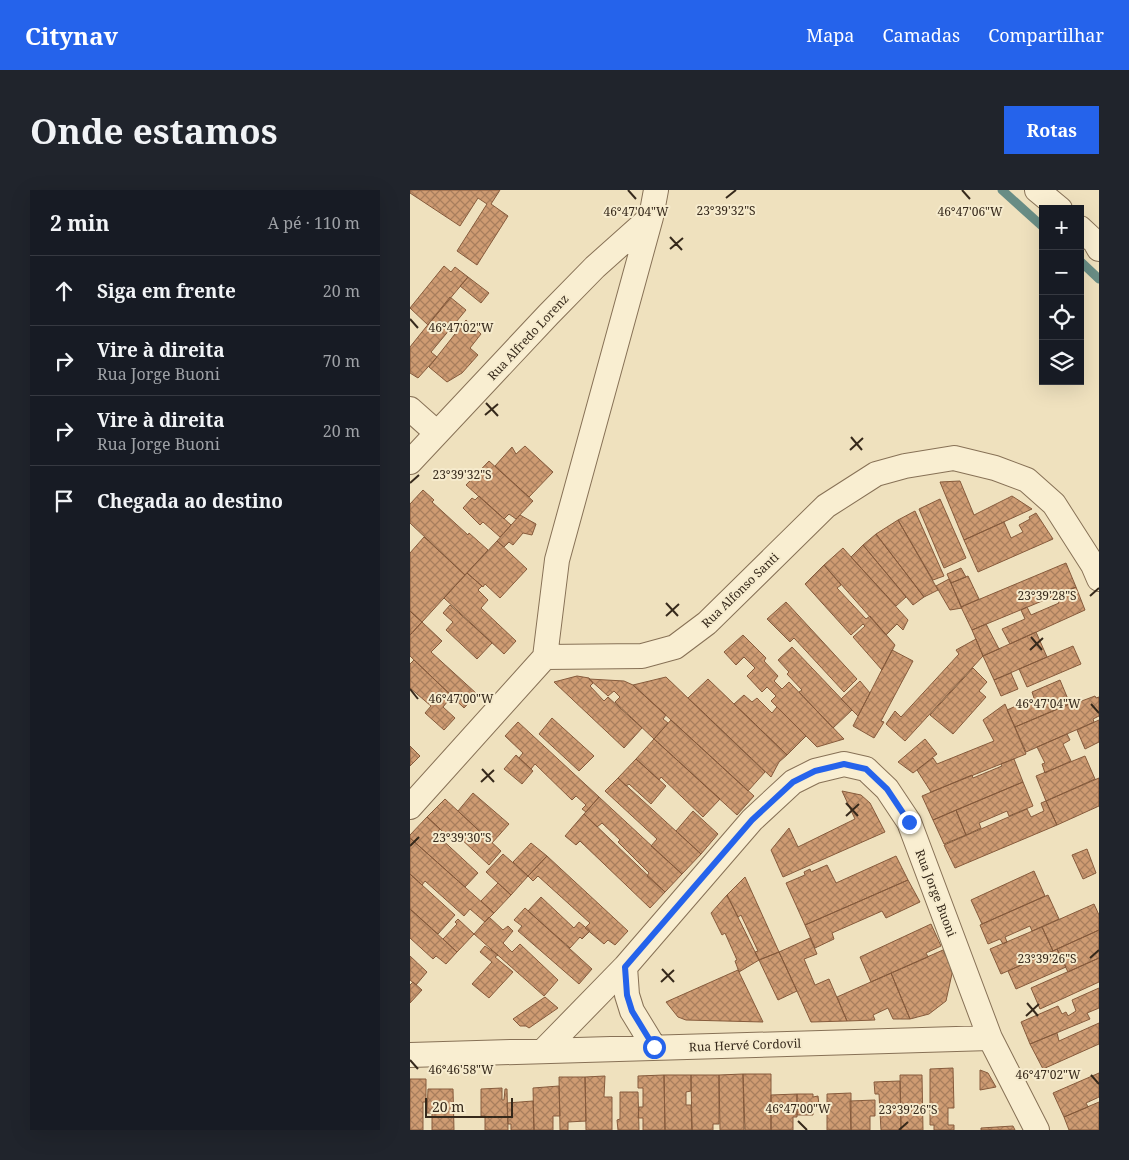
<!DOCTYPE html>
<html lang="pt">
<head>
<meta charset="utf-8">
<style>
  :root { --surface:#171b24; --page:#20242c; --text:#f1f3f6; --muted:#9ea1a6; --line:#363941; --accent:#2563eb }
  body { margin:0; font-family:"Noto Serif",serif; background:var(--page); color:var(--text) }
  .controls { position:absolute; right:15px; top:15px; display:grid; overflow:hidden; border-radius:0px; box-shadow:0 5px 20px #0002 }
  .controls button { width:45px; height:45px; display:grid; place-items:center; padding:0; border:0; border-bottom:1px solid var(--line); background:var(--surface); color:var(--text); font:25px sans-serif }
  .scale { position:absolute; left:15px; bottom:12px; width:88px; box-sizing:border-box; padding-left:5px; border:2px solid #36291b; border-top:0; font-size:14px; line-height:18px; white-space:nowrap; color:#36291b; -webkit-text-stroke:4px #f6ebcd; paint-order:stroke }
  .stop { position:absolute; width:15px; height:15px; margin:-11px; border:4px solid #2563eb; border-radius:50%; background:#fff }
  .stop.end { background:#2563eb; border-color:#fff; box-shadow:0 1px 5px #0008 }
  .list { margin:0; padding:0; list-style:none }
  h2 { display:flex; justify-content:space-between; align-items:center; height:65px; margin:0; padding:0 20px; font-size:21px }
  h2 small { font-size:16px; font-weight:400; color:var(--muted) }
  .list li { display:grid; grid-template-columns:32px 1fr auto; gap:15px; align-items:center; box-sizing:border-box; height:70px; padding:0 20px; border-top:1px solid var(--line) }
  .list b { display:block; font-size:19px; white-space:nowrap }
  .list p { margin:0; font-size:16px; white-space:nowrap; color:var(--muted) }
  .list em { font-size:16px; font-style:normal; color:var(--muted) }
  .icon { flex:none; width:28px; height:28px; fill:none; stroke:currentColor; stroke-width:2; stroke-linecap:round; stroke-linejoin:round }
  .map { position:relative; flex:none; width:689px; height:940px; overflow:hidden; border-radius:0px }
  header { display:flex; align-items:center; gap:30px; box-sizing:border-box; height:70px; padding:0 25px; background:var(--accent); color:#fff }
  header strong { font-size:24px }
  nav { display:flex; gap:28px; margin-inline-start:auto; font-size:18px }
  .intro { display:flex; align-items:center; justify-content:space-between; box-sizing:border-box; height:120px; padding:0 30px }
  h1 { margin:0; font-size:35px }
  .button { padding:12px 22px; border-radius:0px; background:var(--accent); color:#fff; font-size:18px; font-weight:700 }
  main { display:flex; gap:30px; padding:0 30px }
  aside { flex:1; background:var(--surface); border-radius:0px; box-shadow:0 5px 20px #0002 }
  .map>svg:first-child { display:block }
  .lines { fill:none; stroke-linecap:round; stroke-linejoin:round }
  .stream { stroke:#698d85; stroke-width:9 }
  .building { fill:url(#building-cross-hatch); stroke:#865b3c }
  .street-casing { stroke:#877156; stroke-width:26 }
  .street { stroke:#f9eed1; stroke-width:24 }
  .route { stroke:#2563eb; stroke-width:6 }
  .ticks { fill:none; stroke:#36291b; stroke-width:2 }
  .labels { text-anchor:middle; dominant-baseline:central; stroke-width:4; stroke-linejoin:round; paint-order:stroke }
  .street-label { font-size:12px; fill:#36291b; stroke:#f6ebcd }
  .ticks-label { font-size:12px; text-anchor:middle; fill:#36291b; stroke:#f6ebcd; stroke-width:4; stroke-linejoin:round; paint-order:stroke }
</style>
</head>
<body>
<header>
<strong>Citynav</strong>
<nav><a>Mapa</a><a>Camadas</a><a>Compartilhar</a></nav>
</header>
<div class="intro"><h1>Onde estamos</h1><a class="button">Rotas</a></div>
<main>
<aside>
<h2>2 min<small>A pé · 110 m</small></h2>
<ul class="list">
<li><svg class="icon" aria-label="ahead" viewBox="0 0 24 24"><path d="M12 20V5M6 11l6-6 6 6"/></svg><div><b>Siga em frente</b></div><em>20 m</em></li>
<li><svg class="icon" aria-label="right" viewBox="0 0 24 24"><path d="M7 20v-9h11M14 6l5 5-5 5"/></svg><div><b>Vire à direita</b><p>Rua Jorge Buoni</p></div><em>70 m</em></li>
<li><svg class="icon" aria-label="right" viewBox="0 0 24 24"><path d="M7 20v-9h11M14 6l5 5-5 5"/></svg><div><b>Vire à direita</b><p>Rua Jorge Buoni</p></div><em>20 m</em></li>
<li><svg class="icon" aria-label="arrive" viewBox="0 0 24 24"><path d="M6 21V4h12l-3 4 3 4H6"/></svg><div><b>Chegada ao destino</b></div></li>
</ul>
</aside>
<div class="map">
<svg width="689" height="940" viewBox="0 0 689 940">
  <defs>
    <pattern id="building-cross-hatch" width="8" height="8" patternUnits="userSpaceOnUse" patternTransform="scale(1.25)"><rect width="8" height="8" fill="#ce9b72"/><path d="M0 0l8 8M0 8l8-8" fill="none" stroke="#a87e5d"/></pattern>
  </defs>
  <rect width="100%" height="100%" fill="#efe1be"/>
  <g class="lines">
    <path class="stream" d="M592 0 633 37
      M670 71 689 89"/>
  </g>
  <path class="building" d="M0 0H90L81 14 98 26 67 75 47 61 77 14 68 8 50 36 0 3Z
    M34 76 41 82 45 77 58 87 18 135 0 118Z
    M58 87 79 103 71 113 50 96Z
    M40 107 56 120 21 162 27 167 8 188 0 183V157Z
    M56 130 71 144 60 158 68 165 52 183 37 192 19 177Z
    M115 256 143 282 119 307 85 276 102 257 106 264Z
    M79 271 123 311 106 329 99 324 94 329 56 295Z
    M550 291 564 325 602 306 622 319 554 350 530 292Z
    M13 300 24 310 22 312 58 345 59 343 78 360 55 385 0 333V314Z
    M69 306 101 335 90 347 73 332 70 335 53 318 62 308 65 310Z
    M530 309 556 368 534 378 509 319Z
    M505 321 534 386 523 390 488 330Z
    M626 323 643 349 568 382 554 350 594 332 601 348 613 342 609 335 620 329 619 327Z
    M110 325 126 334 122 345 113 343 103 355 99 352 94 357 87 351Z
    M488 330 528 400 514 407 466 344Z
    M466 344 514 407 503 415 453 355Z
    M14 347 55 385 12 432 0 421V363Z
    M87 351 117 379 90 408 75 394 73 397 57 383Z
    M453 355 496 407 486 416 441 367Z
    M433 358 498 430 493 440 487 434 476 445 414 375Z
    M656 373 666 397 562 440 551 417Z
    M414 375 431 395 427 398 456 429 460 426 485 455 472 480 443 447 455 436 453 434 441 445 395 394Z
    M551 378 556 387 541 393 537 384Z
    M57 383 72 396 68 400 78 410 71 418 106 451 94 464 34 408Z
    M558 386 569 409 551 417 541 393Z
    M539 389 552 418 540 420 526 396Z
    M666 397 675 420 600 454 592 439 615 429 611 420 617 417 621 425 649 413 645 406Z
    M376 412 447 489 434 502 384 448 380 452 357 429Z
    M40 415 82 453 67 469 36 440 43 432 33 423Z
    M0 421 12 432 0 445Z
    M12 432 32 451 21 462 67 504 54 518 0 466V445Z
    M576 434 589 459 573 466 562 440Z
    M626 442 637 467 584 490 573 466Z
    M333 445 356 468 354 471 368 486 364 491 372 499 379 492 434 549 407 557 361 511 366 506 357 497 352 502 337 486 345 478 334 467 326 475 314 462Z
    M566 449 573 466 495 551 476 534 485 521 491 527 549 464 546 460Z
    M663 456 671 474 617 497 609 479Z
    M382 457 442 520 423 538 389 502 392 500 377 484 379 482 368 470Z
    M482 460 503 471 471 531 474 532 464 548 443 536Z
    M4 470 42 506 33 517 45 528 34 540 15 523 21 516 0 498V474Z
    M563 478 577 492 569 501 576 507 543 544 520 525Z
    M601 483 608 499 591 506 584 490Z
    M167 486 179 488 183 493 180 496 194 511 198 507 232 538 214 558 144 492Z
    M256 487 355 582 338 601 223 495Z
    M179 489 214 491 223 495 256 525 253 529 258 533 244 549 205 512 210 507 204 501 198 506Z
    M298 489 377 565 369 572 361 587 278 508Z
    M650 490 660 514 605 537 597 520 624 508 622 502Z
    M450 491 460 503 448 526 431 509Z
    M334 505 342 512 347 508 362 523 367 517 396 546 377 565 324 514Z
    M685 506 686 508 689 507V526L683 529 684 532 616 562 605 537 668 510 669 512Z
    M595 514 616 564 521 602 507 580 523 568 527 574 584 551 573 530Z
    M142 528 184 566 169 581 129 544Z
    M261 530 344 606 327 625 244 549Z
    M689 530V552L675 559 667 540Z
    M108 532 189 607 176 622 172 619 176 615 166 606 162 610 125 574 121 579 109 568 113 563 95 546Z
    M657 544 660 550 653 554 661 571 635 583 632 574 635 573 627 557Z
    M244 549 310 609 293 627 251 587 249 590 226 569Z
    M515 549 527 564 503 583 488 572Z
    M0 556 10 566 0 576Z
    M106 565 123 581 112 594 94 579Z
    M675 566 685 589 636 611 626 586Z
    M226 569 256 596 241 614 219 594 216 596 208 588Z
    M604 569 613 592 523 630 512 606 562 585 563 588 592 576 591 574Z
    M208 588 291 664 272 684 241 656 247 649 195 601Z
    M689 588V616L647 635 636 611Z
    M613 592 623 616 599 626 597 621 569 633 571 638 556 645 546 620Z
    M432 601 451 605 460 613 475 642 373 687 361 660 379 638 388 657 445 629Z
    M63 603 99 634 82 653 48 621Z
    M189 607 272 684 255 702 237 686 239 683 208 652 210 650 192 633 187 637 174 624Z
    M35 609 91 661 79 675 49 647 44 652 17 627Z
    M636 611 647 635 545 678 534 655 617 619 621 627 634 621 631 613Z
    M546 620 556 645 534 654 523 630Z
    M283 621 308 644 291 664 266 641Z
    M174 624 255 702 240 718 170 651 166 655 155 646Z
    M17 627 30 639 26 644 68 683 55 697 0 648V645Z
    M0 648 84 723 75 732 60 719 54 726 15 691 12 695 0 684Z
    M121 653 137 666 118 686 103 672Z
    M677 659 686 683 673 689 662 665Z
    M93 664 118 686 101 705 76 682Z
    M137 666 218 741 205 755 198 750 194 754 175 738 180 733 128 686 123 691 118 686Z
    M486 666 498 690 395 735 376 693 395 685 394 682 400 679 401 682 417 675 426 693Z
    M624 681 635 706 572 734 561 710Z
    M0 684 45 725 28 744 0 719Z
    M335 687 369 762 349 770 345 762 348 761 331 725 328 727 317 705Z
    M498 690 510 712 476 728 472 721 422 743 424 749 405 758 395 735Z
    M88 693 101 705 84 723 71 711Z
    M317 705 349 770 329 782 325 771 327 770 315 743 312 745 301 723Z
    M638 705 649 729 622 741 620 736 595 747 597 752 593 754 590 749 578 754 570 735Z
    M131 707 164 738 169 732 180 741 172 749 170 747 160 758 118 721Z
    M684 714 689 725V740L643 761 632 737Z
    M115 718 182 779 169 794 108 741 112 736 104 730Z
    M0 719 47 762 36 774 26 766 23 769 0 748Z
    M79 727 93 740 98 736 103 741 93 753 102 762 110 754 148 790 134 806 64 744Z
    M48 729 64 744 47 762 33 749 47 734 45 732Z
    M521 734 531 756 516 763 518 767 461 792 450 767Z
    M632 737 643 761 591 784 580 759Z
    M689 740V768L658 782 647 759Z
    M400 748 407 764 394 769 405 795 419 789 437 831 401 832 387 801 369 762Z
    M75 756 88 765 85 767 103 782 79 808 62 794 82 772 70 762Z
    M647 759 656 777 606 799 598 781Z
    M533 760 543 779 536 811 519 824 500 829 481 783Z
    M369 762 387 801 368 810 349 770Z
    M0 766 17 782 6 795 0 790Z
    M689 768V792L630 819 621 798Z
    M328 780 353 832 276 830 268 827 256 812Z
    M481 783 500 829H483L478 818 463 825 465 830 437 831 427 807Z
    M3 792 12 800 0 813V795Z
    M689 798V818L677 823 680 829 620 854 611 832 648 816 652 824 656 822 658 826 666 821 662 810Z
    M135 807 148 818 119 838 116 836H110L103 829Z
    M689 833V854L633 879 620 854 647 843 649 851Z
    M543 878 544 918H538V935H544V940H524V935H520V879Z
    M570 880 578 883 586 897 570 900Z
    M689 883V907L676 913 678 917 654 927 643 903Z
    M333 884 334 940H310L309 885Z
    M333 884H361V940H335Z
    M254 885H281V901L276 902V915H281L282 940H255Z
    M254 885 255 940H233V928H228L229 917H233V898H228V886Z
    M281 885H309V934H303V940H282Z
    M490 885H512L513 940H491Z
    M195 886 194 907H202V940H176L175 887Z
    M149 887H175L176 931 158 932V940H150Z
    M0 889H16V912H13V940H0Z
    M490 891 491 940H471L469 904H465L464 892Z
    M149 896 150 926H143V940H124L123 898Z
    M92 898V910H94L95 899H97L98 940H75V926H71V899Z
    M18 899H43L44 940H22V923H17Z
    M210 902H228L229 940H208L207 930 210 929Z
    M441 903V940H417V904Z
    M387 904H403V907L408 906 409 915 403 916V925H387Z
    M387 904V927H383V940H361V905Z
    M465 910V926H460V940H441L440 911Z
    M123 911 124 940H101V934H98L97 913Z
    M689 912V940H659L654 927Z
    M603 936 605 940H571V938Z"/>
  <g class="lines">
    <defs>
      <path id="street" d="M246 0 241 27 147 370 135 467 232 466 265 457 297 433 416 316 466 284 495 276 544 268 585 278 617 290 644 314 683 375 689 389
        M627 0 650 19
        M670 38 685 52 689 59
        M0 219 27 243
        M0 272 138 125 185 77 241 27
        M0 617 135 467
        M215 777 217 805 222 821 244 857
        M134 860 215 777 342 630 383 592 405 581 434 574 456 579 477 599 499 632 580 848 627 940
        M0 865 580 848"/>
    </defs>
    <use href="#street" class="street-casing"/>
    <use href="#street" class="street"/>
  </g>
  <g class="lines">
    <path class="route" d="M244 857 222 821 217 805 215 777 342 630 383 592 405 581 434 574 456 579 477 599 499 632"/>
  </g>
  <path class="ticks" d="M218 0 226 9M552 0 560 9M316 8 326 0M260 47 272 60M260 59 273 48M0 129 8 138M76 213 88 226M75 225 88 214M441 247 452 260M440 260 453 248M0 293 9 285M680 406 689 398M256 413 268 426M256 426 269 414M621 447 632 460M620 460 633 448M0 499 8 509M681 514 689 523M72 579 84 592M71 592 84 580M436 613 448 626M436 626 449 614M0 656 9 647M680 768 689 760M252 779 264 792M251 792 264 780M617 813 628 826M616 826 629 814M0 870 8 879M681 885 689 894M388 931 397 940M489 940 498 932"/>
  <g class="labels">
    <g class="street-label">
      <text transform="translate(118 147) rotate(-47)">Rua Alfredo Lorenz</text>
      <text transform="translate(330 400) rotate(-44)">Rua Alfonso Santi</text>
      <text transform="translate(526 703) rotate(69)">Rua Jorge Buoni</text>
      <text transform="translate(335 855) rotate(-2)">Rua Hervé Cordovil</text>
    </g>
  </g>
  <g class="ticks-label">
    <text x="316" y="25">23°39'32"S</text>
    <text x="226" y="26">46°47'04"W</text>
    <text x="560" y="26">46°47'06"W</text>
    <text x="51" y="142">46°47'02"W</text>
    <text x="52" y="289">23°39'32"S</text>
    <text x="637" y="410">23°39'28"S</text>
    <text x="51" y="513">46°47'00"W</text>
    <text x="638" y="518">46°47'04"W</text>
    <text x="52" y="652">23°39'30"S</text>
    <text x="637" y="773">23°39'26"S</text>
    <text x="51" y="884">46°46'58"W</text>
    <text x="638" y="889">46°47'02"W</text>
    <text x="388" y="923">46°47'00"W</text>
    <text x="498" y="924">23°39'26"S</text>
  </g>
</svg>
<div class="controls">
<button>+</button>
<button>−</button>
<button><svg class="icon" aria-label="locate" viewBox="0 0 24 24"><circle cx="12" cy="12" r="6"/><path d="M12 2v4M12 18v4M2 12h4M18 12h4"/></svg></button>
<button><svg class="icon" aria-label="layers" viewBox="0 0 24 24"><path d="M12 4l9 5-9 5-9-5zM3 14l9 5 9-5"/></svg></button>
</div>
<div class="scale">20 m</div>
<div class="stop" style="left:244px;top:857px"></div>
<div class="stop end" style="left:499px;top:632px"></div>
</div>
</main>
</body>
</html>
